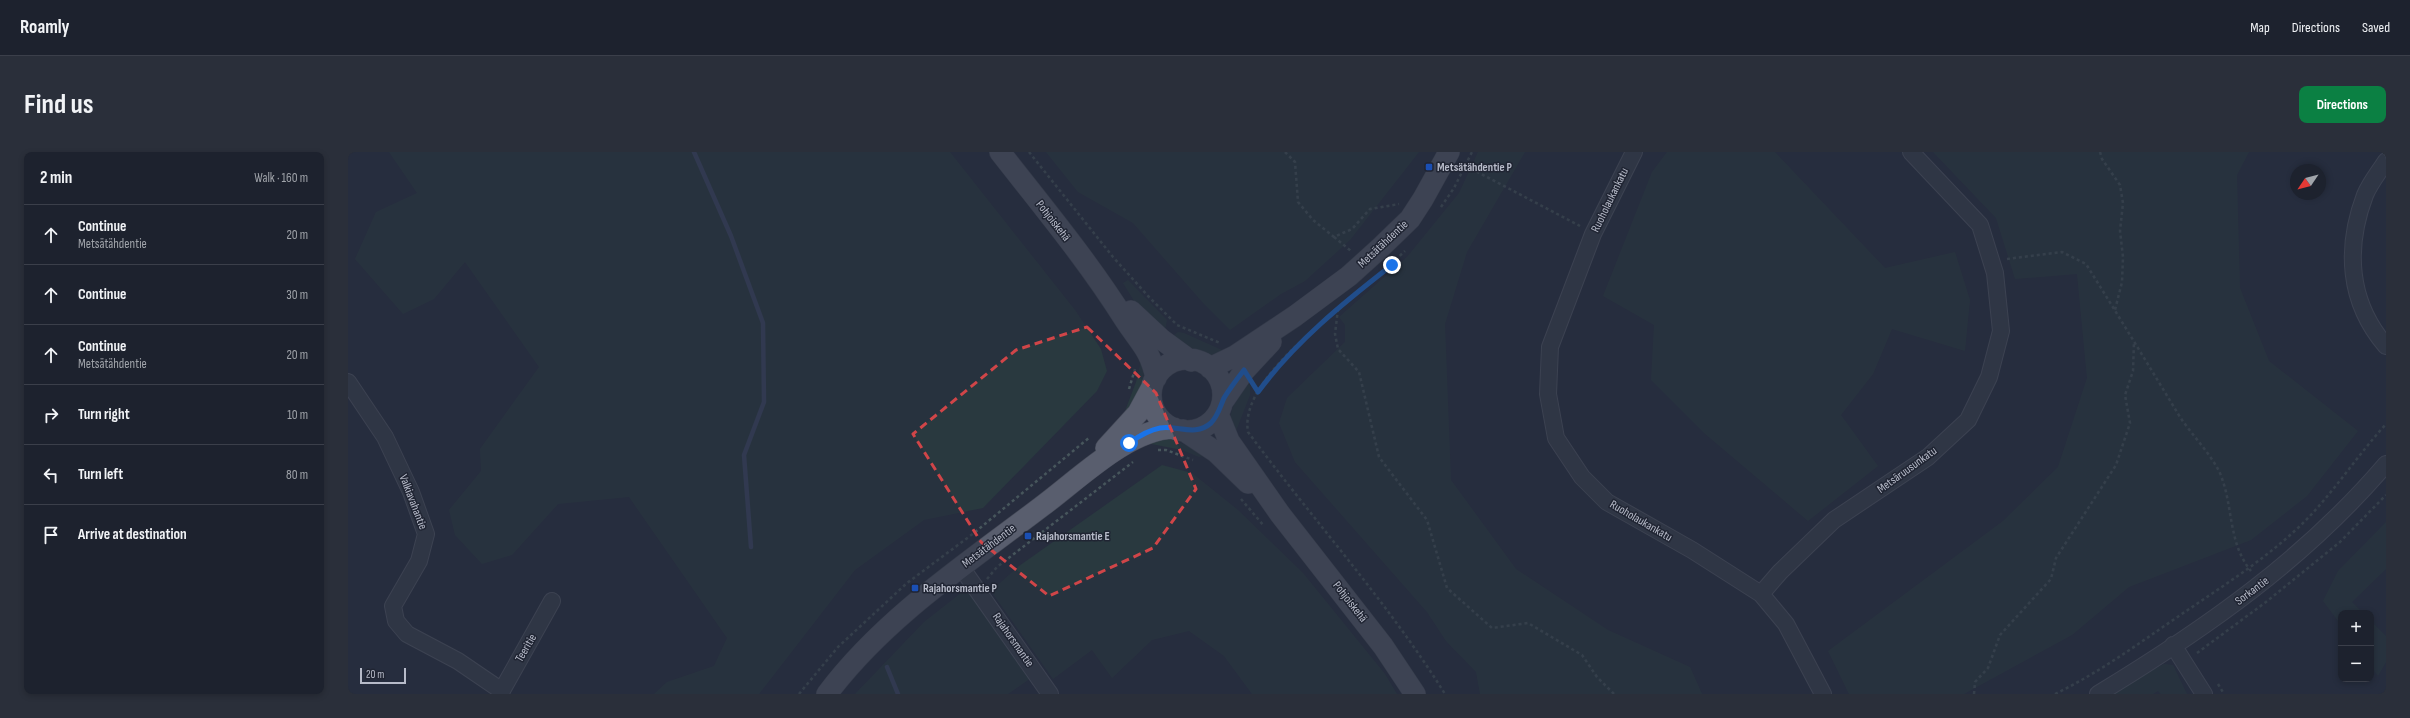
<!DOCTYPE html>
<html lang="en">
<head>
<meta charset="utf-8">
<style>
  :root { --surface:#1d222e; --page:#2a2f3a; --text:#f1f3f6; --muted:#a0a4aa; --line:#3b3f4a; --accent:#0b8043 }
  body { margin:0; font-family:"Sofia Sans Condensed",sans-serif; background:var(--page); color:var(--text) }
  .controls { position:absolute; right:12px; bottom:12px; display:grid; overflow:hidden; border-radius:8px; box-shadow:0 2px 6px #0003 }
  .controls button { width:36px; height:36px; display:grid; place-items:center; padding:0; border:0; border-bottom:1px solid var(--line); background:var(--surface); color:var(--text); font:20px sans-serif }
  .compass { position:absolute; left:1942px; top:12px; width:36px; height:36px; border-radius:50%; background:var(--surface); box-shadow:0 2px 6px #0003; rotate:235deg }
  .scale { position:absolute; left:12px; bottom:10px; width:46px; box-sizing:border-box; padding-left:4px; border:2px solid #b7bbc9; border-top:0; font-size:11px; line-height:14px; white-space:nowrap; color:#b7bbc9; -webkit-text-stroke:3px #202533; paint-order:stroke }
  .stop { position:absolute; width:12px; height:12px; margin:-9px; border:3px solid #1a73e8; border-radius:50%; background:#fff }
  .stop.end { background:#1a73e8; border-color:#fff; box-shadow:0 1px 4px #0008 }
  .list { margin:0; padding:0; list-style:none }
  h2 { display:flex; justify-content:space-between; align-items:center; height:52px; margin:0; padding:0 16px; font-size:17px }
  h2 small { font-size:13px; font-weight:400; color:var(--muted) }
  .list li { display:grid; grid-template-columns:26px 1fr auto; gap:12px; align-items:center; box-sizing:border-box; height:60px; padding:0 16px; border-top:1px solid var(--line) }
  .list b { display:block; font-size:15px; white-space:nowrap }
  .list p { margin:0; font-size:13px; white-space:nowrap; color:var(--muted) }
  .list em { font-size:13px; font-style:normal; color:var(--muted) }
  .icon { flex:none; width:22px; height:22px; fill:none; stroke:currentColor; stroke-width:2; stroke-linecap:round; stroke-linejoin:round }
  .map { position:relative; flex:none; width:2038px; height:542px; overflow:hidden; border-radius:8px }
  header { display:flex; align-items:center; gap:24px; box-sizing:border-box; height:56px; padding:0 20px; background:var(--surface); border-bottom:1px solid var(--line) }
  header strong { font-size:19px }
  nav { display:flex; gap:22px; margin-inline-start:auto; font-size:14px }
  .intro { display:flex; align-items:center; justify-content:space-between; box-sizing:border-box; height:96px; padding:0 24px }
  h1 { margin:0; font-size:28px }
  .button { padding:10px 18px; border-radius:8px; background:var(--accent); color:#fff; font-size:14px; font-weight:700 }
  main { display:flex; gap:24px; padding:0 24px }
  aside { flex:1; background:var(--surface); border-radius:8px; box-shadow:0 2px 6px #0003 }
  .map>svg:first-child { display:block }
  .green { fill:#29393f }
  .lines { fill:none; stroke-linecap:round; stroke-linejoin:round }
  .stream { stroke:#3e4866; stroke-width:4.5 }
  .minor-casing { stroke:#565b69; stroke-width:18 }
  .major-casing { stroke:#444957; stroke-width:22 }
  .path { stroke:#47565c; stroke-width:2.5; stroke-dasharray:3 3; stroke-linecap:butt }
  .minor { stroke:#3b404e; stroke-width:16 }
  .major { stroke:#595e6e; stroke-width:21 }
  .route { stroke:#1a73e8; stroke-width:5 }
  .marked { fill:none; stroke:#d04548; stroke-width:3; stroke-dasharray:8 5; stroke-linejoin:round }
  .transit-dot { fill:#1a4fb4; stroke:#202533; stroke-width:1.5 }
  .labels { text-anchor:middle; dominant-baseline:central; stroke-width:3; stroke-linejoin:round; paint-order:stroke }
  .poi-label { font-size:12px; font-weight:bold; fill:#b7bbc9; stroke:#202533; text-anchor:start }
  .street-label { font-size:12px; fill:#b7bbc9; stroke:#202533 }
</style>
</head>
<body>
<header>
<strong>Roamly</strong>
<nav><a>Map</a><a>Directions</a><a>Saved</a></nav>
</header>
<div class="intro"><h1>Find us</h1><a class="button">Directions</a></div>
<main>
<aside>
<h2>2 min<small>Walk · 160 m</small></h2>
<ul class="list">
<li><svg class="icon" aria-label="ahead" viewBox="0 0 24 24"><path d="M12 20V5M6 11l6-6 6 6"/></svg><div><b>Continue</b><p>Metsätähdentie</p></div><em>20 m</em></li>
<li><svg class="icon" aria-label="ahead" viewBox="0 0 24 24"><path d="M12 20V5M6 11l6-6 6 6"/></svg><div><b>Continue</b></div><em>30 m</em></li>
<li><svg class="icon" aria-label="ahead" viewBox="0 0 24 24"><path d="M12 20V5M6 11l6-6 6 6"/></svg><div><b>Continue</b><p>Metsätähdentie</p></div><em>20 m</em></li>
<li><svg class="icon" aria-label="right" viewBox="0 0 24 24"><path d="M7 20v-9h11M14 6l5 5-5 5"/></svg><div><b>Turn right</b></div><em>10 m</em></li>
<li><svg class="icon" aria-label="left" viewBox="0 0 24 24"><path d="M17 20v-9H6M10 6l-5 5 5 5"/></svg><div><b>Turn left</b></div><em>80 m</em></li>
<li><svg class="icon" aria-label="arrive" viewBox="0 0 24 24"><path d="M6 21V4h12l-3 4 3 4H6"/></svg><div><b>Arrive at destination</b></div></li>
</ul>
</aside>
<div class="map">
<svg width="2038" height="542" viewBox="0 0 2038 542">
  <rect width="100%" height="100%" fill="#272d3e"/>
  <path class="green" d="M41 0H602L727 158 753 197 759 219 749 239 635 356 576 368 507 418 411 542H306L319 530 366 514 379 486 281 345 210 352 164 403 134 412 107 383 101 358 133 319 132 297 191 215 117 110 86 147 55 162 7 107 28 60 69 41Z
    M698 0H1071L1002 88 957 129 933 142 882 178 856 152 785 71 730 40Z
    M1130 0H1177L1119 100 1097 172 1103 328 1168 417 1260 478 1342 515 1354 542H1132L1128 520 1098 489 1079 460 947 310 931 271 939 246 997 190V173L991 165 1059 105 1111 41Z
    M1319 0H1427L1537 116 1607 100 1622 148 1617 199 1544 177 1525 222 1493 263 1530 314 1460 369 1356 281 1303 228 1306 173 1255 144 1304 20Z
    M1585 0H1901L1889 23 1892 136 1921 209 2010 279 1959 344 1903 388 1781 435 1724 483 1616 542H1501L1480 499 1655 369 1710 315 1739 226 1729 122 1667 127 1648 66Z
    M780 128 819 168 817 178 788 152 775 131Z
    M830 180 836 181 876 199 866 204 844 198 822 186Z
    M793 209C801 231 791 243 780 262L777 259 788 230Z
    M898 227 902 234V243L888 279 881 269 887 248Z
    M822 286 859 303 851 305 834 298 803 292 800 288Z
    M814 313 844 321 890 358 955 421 1037 522 1049 542H904L876 504 841 479 804 488 764 526 744 498 705 527 643 439 671 414Z
    M2038 370V417L2004 450 2015 461H1993V473L1975 449 1990 419Z
    M618 437 683 526 660 542H507L576 470Z
    M2023 469 2038 484V510L2030 524 2023 514Z
    M1816 512 1825 513 1839 542H1813L1810 539 1805 542H1767L1790 526Z"/>
  <g class="lines">
    <path class="stream" d="M346 0 383 84 415 171 416 250 396 303 403 395
      M539 515 550 542"/>
    <defs>
      <path id="minor" d="M1286 0 1245 82 1202 195 1200 242 1208 286 1234 325 1259 350 1344 398 1413 442 1438 472 1475 542
        M2038 9C2031 20 2022 31 2017 43 1997 96 2000 150 2038 194
        M0 230 37 285 63 340 78 382 71 409 45 454 48 469 59 482 110 509 154 539
        M613 415 702 542
        M1413 442 1432 420 1486 368 1580 305 1620 268 1641 225 1653 179 1647 121 1632 73 1563 0
        M1825 493 1856 542
        M152 542 204 449
        M1750 542C1857 477 1956 408 2038 312"/>
      <path id="major" d="M652 0C695 55 740 109 777 168 792 191 802 197 808 226
        M783 159 813 187 843 209
        M803 243a36 36 0 1 1 72 0a36 36 0 1 1-72 0Z
        M862 216 887 204 947 164 1001 124 1032 96 1062 67 1075 47 1101 0
        M876 248 896 219 923 190
        M870 262 881 289 932 362 1035 494 1067 542
        M835 278 868 300 900 331
        M758 296 790 261 804 235
        M479 542C536 466 618 412 693 355 730 328 780 277 826 276"/>
    </defs>
    <use href="#minor" class="minor-casing"/>
    <use href="#major" class="major-casing"/>
    <path class="path" d="M681 0 765 105 800 144 829 173 872 191
      M937 0 947 10 950 50 965 68 986 85 1004 77 1022 57 1051 52
      M1752 0 1754 7 1772 33 1775 51 1772 79 1775 105 1774 130 1767 158
      M1118 14 1232 74
      M1093 55 1106 36 1124 0
      M986 85 1003 99
      M1659 107 1714 100 1738 112C1770 163 1801 214 1832 265 1844 283 1861 300 1871 319 1886 352 1879 390 1903 419
      M1034 120 1057 99
      M993 154C963 181 892 234 900 280 965 368 1039 449 1097 542
      M990 157 987 182 990 197 1011 220 1031 305 1079 368 1099 436 1144 476 1180 471 1234 503 1249 525 1266 542
      M781 237 787 217
      M810 298H818L845 308
      M893 347 916 374
      M639 427 649 415 785 310
      M1849 501 1918 450 1992 390 2038 343
      M1870 532 1876 542
      M451 542 490 495 559 431 626 381 742 285
      M1626 542 1627 530 1640 516 1652 483 1703 427 1708 406 1768 313 1782 271 1777 243 1785 219 1786 190
      M1707 542C1752 520 1787 494 1828 466 1870 437 1914 410 1952 374 1984 343 2008 305 2038 272"/>
    <use href="#minor" class="minor"/>
    <use href="#major" class="major"/>
  </g>
  <g class="lines">
    <path class="route" d="M781 291C791 284 801 278 812 276 830 273 847 285 863 271 870 264 872 255 876 246 882 236 889 227 896 218L910 240C947 190 995 151 1044 113"/>
  </g>
  <path d="M0 0H2038V542H0ZM739 175 808 241 848 337 805 396 701 444 633 390 565 282 668 198Z" fill="#272d3e" fill-opacity=".55" fill-rule="evenodd"/>
  <path class="marked" d="M739 175 808 241 848 337 805 396 701 444 633 390 565 282 668 198Z"/>
  <g class="transit-dot">
    <rect x="1077" y="11" width="8" height="8" rx="2"/>
    <rect x="676" y="380" width="8" height="8" rx="2"/>
    <rect x="563" y="432" width="8" height="8" rx="2"/>
  </g>
  <g class="labels">
    <g class="poi-label">
      <text x="1089" y="15">Metsätähdentie P</text>
      <text x="688" y="384">Rajahorsmantie E</text>
      <text x="575" y="436">Rajahorsmantie P</text>
    </g>
    <g class="street-label">
      <text transform="translate(1262 48) rotate(-64)">Ruoholaukankatu</text>
      <text transform="translate(705 69) rotate(52)">Pohjoiskehä</text>
      <text transform="translate(1035 92) rotate(-43)">Metsätähdentie</text>
      <text transform="translate(1559 318) rotate(-36)">Metsäruusunkatu</text>
      <text transform="translate(65 350) rotate(69)">Valkiavahantie</text>
      <text transform="translate(1293 369) rotate(30)">Ruoholaukankatu</text>
      <text transform="translate(641 394) rotate(-37)">Metsätähdentie</text>
      <text transform="translate(1904 439) rotate(-37)">Sorkantie</text>
      <text transform="translate(1002 450) rotate(52)">Pohjoiskehä</text>
      <text transform="translate(665 488) rotate(55)">Rajahorsmantie</text>
      <text transform="translate(178 496) rotate(-60)">Teeritie</text>
    </g>
  </g>
</svg>
<div class="controls">
<button>+</button>
<button>−</button>
</div>
<svg class="compass" viewBox="-18 -18 36 36"><path d="M0-13l5 13h-10z" fill="#e53935"/><path d="M0 13l5-13h-10z" fill="#a0a4aa"/></svg>
<div class="scale">20 m</div>
<div class="stop" style="left:781px;top:291px"></div>
<div class="stop end" style="left:1044px;top:113px"></div>
</div>
</main>
</body>
</html>
